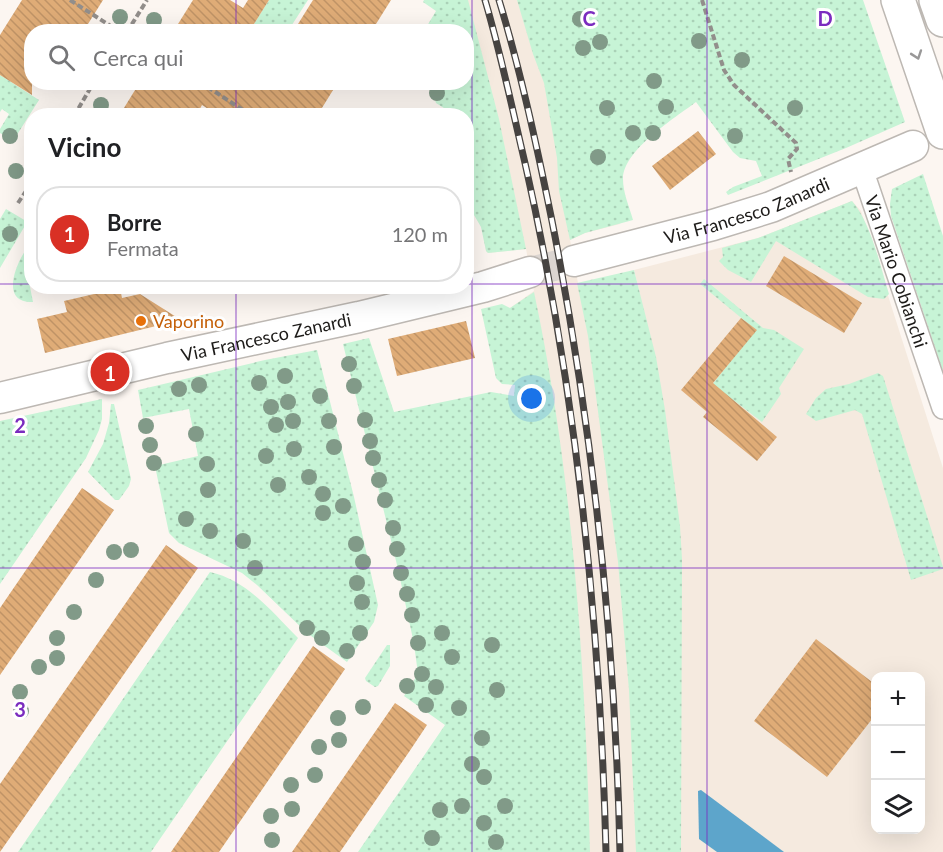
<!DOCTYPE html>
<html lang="it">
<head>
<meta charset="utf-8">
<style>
  :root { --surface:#fff; --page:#f2f2f2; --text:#202124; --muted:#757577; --line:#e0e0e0; --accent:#d93025 }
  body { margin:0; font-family:Lato,sans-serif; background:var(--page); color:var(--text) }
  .controls { position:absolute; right:18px; bottom:18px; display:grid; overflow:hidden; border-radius:12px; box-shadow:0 6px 24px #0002 }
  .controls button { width:54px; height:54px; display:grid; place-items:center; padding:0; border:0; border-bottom:2px solid var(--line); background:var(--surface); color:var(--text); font:30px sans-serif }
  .you { position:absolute; left:532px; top:399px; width:21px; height:21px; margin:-15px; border:4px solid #fff; border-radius:50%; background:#1a73e8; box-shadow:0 0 0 9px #1a73e833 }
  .badge { display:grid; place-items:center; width:39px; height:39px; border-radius:50%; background:var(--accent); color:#fff; font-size:20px; font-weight:700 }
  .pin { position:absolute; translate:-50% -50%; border:3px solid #fff; box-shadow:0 2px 6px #0006 }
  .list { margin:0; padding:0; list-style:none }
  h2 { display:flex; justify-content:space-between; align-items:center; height:78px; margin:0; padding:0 24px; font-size:26px }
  h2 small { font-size:20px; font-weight:400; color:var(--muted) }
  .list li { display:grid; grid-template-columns:39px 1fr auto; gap:18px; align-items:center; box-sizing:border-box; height:96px; margin:0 12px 12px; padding:0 12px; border:2px solid var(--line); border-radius:24px }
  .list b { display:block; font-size:22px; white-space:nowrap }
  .list p { margin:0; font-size:20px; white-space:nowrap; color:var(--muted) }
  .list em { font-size:20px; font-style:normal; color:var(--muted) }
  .icon { flex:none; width:33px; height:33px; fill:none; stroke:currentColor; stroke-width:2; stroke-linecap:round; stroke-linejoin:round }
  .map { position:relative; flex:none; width:943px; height:852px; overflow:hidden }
  .search { position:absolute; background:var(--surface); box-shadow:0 6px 24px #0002; left:24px; top:24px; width:450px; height:66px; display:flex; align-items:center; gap:15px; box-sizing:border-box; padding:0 21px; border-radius:24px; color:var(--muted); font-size:22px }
  .panel { position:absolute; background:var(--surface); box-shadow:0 6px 24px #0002; left:24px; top:108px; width:450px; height:186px; border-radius:24px }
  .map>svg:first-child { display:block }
  .built { fill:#f5eadf; fill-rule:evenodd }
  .green { fill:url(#green-dots) }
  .water { fill:#5da5cb }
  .building { fill:url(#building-back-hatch) }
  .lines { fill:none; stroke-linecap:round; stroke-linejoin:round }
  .secondary-tunnel { stroke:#dbd5d1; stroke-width:30; stroke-dasharray:30 15; stroke-linecap:butt }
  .street-casing { stroke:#bdb8b3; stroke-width:24 }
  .secondary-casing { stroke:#bdb8b3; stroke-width:33 }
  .highway-casing { stroke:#bdb8b3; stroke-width:36 }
  .path { stroke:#928e8b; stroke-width:4; stroke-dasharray:6 3; stroke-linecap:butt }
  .street { stroke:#fff; stroke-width:21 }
  .secondary { stroke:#fff; stroke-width:30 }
  .highway { stroke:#fff; stroke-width:33 }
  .rail-casing { stroke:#464341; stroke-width:7 }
  .rail { stroke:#fff; stroke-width:4.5; stroke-dasharray:14; stroke-linecap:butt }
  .tree { fill:#819a88 }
  .oneway { stroke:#999898 }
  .grid { fill:none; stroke:#7b2cbf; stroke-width:1.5; stroke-opacity:0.55 }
  .food-dot { fill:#e8710a; stroke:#fff; stroke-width:2 }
  .labels { text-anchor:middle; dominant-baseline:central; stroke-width:6; stroke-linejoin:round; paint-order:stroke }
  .street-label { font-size:18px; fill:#1d1b19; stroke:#fff }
  .food-label { font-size:18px; fill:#c56008; stroke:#fff; text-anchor:start }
  .grid-label { font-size:20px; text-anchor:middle; font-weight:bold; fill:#7b2cbf; stroke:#fff; stroke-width:6; stroke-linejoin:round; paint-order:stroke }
</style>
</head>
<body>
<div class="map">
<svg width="943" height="852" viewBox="0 0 943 852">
  <defs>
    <pattern id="green-dots" width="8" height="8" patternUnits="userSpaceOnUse" patternTransform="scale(1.5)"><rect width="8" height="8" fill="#c7f4d6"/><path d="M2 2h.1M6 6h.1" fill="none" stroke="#aad1b7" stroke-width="1.8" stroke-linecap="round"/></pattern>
    <pattern id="building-back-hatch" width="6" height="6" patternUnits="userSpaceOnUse" patternTransform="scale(1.5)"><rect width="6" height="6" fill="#dfac77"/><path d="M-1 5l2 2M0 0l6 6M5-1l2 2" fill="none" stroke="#bf9366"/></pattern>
  </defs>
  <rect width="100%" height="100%" fill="#fcf6f1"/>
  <path class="built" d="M441 0H566L620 224 585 233 570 240 578 283 640 294 634 270 758 238 852 201 861 211 943 468V852H537L518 397 510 308 534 291 526 249 488 253 486 251 466 116V32ZM876 676H920V830H876Z"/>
  <path class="green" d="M269 0H308L288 31 249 32Z
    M424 0H468L499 119 526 249 488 253 486 251 481 227 467 203 466 116 455 115 436 103 435 100 446 83 466 82V32L424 31 436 11 423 2Z
    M517 0H863L905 122 846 148 728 195 726 192 733 187 762 176 756 161 740 158 733 152 696 102C675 118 623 150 623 179 623 193 629 206 633 220L585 233 570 240 559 191 557 158 544 83 533 54Z
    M0 75 39 100 13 141 0 133V129L9 114 2 109 0 112Z
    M923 174 943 236V371L891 216 890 204 892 189Z
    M852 201C871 223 880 265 889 294L884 299 868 297 776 241 751 282 728 270 719 261 723 257 722 248 758 238Z
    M6 209 26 221V224L0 268V219Z
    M27 248 31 250V281L29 282 33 302C0 303 15 265 27 248Z
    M634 270 656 357 665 410 680 526 682 559 681 852H636L629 690 618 562 588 336 577 283Z
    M704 279 763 328 774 330 804 349 779 388 781 394 762 422 724 393 707 391 756 330 700 284Z
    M534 292C573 475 585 665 590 852H358L445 725 404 696 418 674 414 644 398 569 343 344 369 338 394 412 491 392 514 396 515 385 502 384 496 378 481 309 502 304 510 308Z
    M317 350 354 497 378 605 374 622 347 662 307 633 257 585 242 573 179 543 169 533 155 466 198 456 189 409 143 418 138 390 265 360Z
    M878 373 883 376 943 567V569L911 580 862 414 855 410 816 421 806 414 816 398 826 389 849 384Z
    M102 399V419L99 430 86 458 0 584V421Z
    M111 404H114L131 479 129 486 119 500H115L88 472 103 444 109 423Z
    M210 572C247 580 272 612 298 638L151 852H18Z
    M387 645H390V666L378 686 375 687 366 681 365 678Z"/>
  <path class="water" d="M701 790 784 852H717L699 839 698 791Z"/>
  <path class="building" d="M22 0H103L83 32H32V95L0 75V35Z
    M193 0H230L243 8 248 0H269L249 32H173Z
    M313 0H391L371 32H293Z
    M140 82H338L317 116H219L202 105 196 116H119Z
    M698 131 716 154 670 190 652 166Z
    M784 256 862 303 844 333 766 286Z
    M120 288 122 298 140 294 181 320 45 353 37 319 67 312 64 301Z
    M741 318 757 330 713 383 777 437 757 461 703 417 707 412 681 390Z
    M466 321 475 358 397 376 388 339Z
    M82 488 114 510 0 675V608Z
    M166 545 198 568 0 852V784Z
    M816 639 876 685V714L827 777 754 721Z
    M313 646 345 669 219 852H171Z
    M395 703 427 725 409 752 340 852H292Z"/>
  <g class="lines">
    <path class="secondary-tunnel" d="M530 272 574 261"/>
    <defs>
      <g id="street">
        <path id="s1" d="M862 169 943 408"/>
      </g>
      <g id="secondary">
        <path id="s2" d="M574 261 713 225 771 207 913 146"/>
        <path id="s3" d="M0 398 167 358 359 317 483 287 530 272"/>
      </g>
      <path id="highway" d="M898 0 943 132
        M936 0 943 20"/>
    </defs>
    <use href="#street" class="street-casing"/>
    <use href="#secondary" class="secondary-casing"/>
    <use href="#highway" class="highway-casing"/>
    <path class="path" d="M70 0 120 32
      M702 0 724 70 734 85 796 143 797 149 788 159 791 172
      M127 32 147 0
      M200 82 252 116
      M74 116 94 82
      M18 203 32 182"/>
    <use href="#street" class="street"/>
    <use href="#secondary" class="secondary"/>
    <use href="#highway" class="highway"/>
    <defs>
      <path id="rail" d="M485 0C501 54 512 108 525 163 576 389 600 620 606 852
        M499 0C521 72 537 147 552 221 593 429 615 640 620 852"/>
    </defs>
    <use href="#rail" class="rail-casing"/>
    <use href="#rail" class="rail"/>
  </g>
  <g class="tree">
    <circle cx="120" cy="17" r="8"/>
    <circle cx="580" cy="19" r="8"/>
    <circle cx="154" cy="20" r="8"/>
    <circle cx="699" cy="41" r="8"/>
    <circle cx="600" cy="42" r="8"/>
    <circle cx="583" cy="48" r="8"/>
    <circle cx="742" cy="60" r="8"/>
    <circle cx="654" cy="81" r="8"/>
    <circle cx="437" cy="93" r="8"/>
    <circle cx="101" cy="105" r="8"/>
    <circle cx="666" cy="107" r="8"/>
    <circle cx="607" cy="108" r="8"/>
    <circle cx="795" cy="108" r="8"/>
    <circle cx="633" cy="133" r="8"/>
    <circle cx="653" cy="133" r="8"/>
    <circle cx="10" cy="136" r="8"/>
    <circle cx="735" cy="136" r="8"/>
    <circle cx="598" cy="157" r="8"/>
    <circle cx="16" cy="171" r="8"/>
    <circle cx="10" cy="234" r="8"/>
    <circle cx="349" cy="364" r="8"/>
    <circle cx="285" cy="376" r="8"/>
    <circle cx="259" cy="383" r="8"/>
    <circle cx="199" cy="385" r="8"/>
    <circle cx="354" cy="386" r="8"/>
    <circle cx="179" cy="389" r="8"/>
    <circle cx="320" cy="396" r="8"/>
    <circle cx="288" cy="402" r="8"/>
    <circle cx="271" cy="407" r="8"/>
    <circle cx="365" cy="420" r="8"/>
    <circle cx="293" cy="421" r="8"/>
    <circle cx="329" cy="421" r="8"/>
    <circle cx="276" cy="425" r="8"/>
    <circle cx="146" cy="426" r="8"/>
    <circle cx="196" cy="434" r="8"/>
    <circle cx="370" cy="441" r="8"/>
    <circle cx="150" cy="445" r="8"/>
    <circle cx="334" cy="447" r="8"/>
    <circle cx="294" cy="449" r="8"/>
    <circle cx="266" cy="456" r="8"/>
    <circle cx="373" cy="458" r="8"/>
    <circle cx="154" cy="463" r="8"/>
    <circle cx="207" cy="464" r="8"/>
    <circle cx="309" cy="477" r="8"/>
    <circle cx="379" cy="480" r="8"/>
    <circle cx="278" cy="485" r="8"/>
    <circle cx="208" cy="490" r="8"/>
    <circle cx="323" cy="494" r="8"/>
    <circle cx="385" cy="500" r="8"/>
    <circle cx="343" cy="506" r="8"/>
    <circle cx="323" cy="513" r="8"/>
    <circle cx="186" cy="519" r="8"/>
    <circle cx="393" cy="528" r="8"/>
    <circle cx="210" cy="531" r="8"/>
    <circle cx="243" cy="541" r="8"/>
    <circle cx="356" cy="544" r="8"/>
    <circle cx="397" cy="549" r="8"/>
    <circle cx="131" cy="550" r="8"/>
    <circle cx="114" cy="552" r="8"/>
    <circle cx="363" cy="562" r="8"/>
    <circle cx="255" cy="568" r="8"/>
    <circle cx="401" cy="573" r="8"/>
    <circle cx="96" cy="580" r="8"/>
    <circle cx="357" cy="583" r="8"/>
    <circle cx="407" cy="594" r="8"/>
    <circle cx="362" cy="602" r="8"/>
    <circle cx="74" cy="612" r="8"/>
    <circle cx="412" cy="615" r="8"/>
    <circle cx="307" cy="628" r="8"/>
    <circle cx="360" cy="633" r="8"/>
    <circle cx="442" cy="633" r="8"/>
    <circle cx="57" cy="638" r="8"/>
    <circle cx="322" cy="638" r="8"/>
    <circle cx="418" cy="643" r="8"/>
    <circle cx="492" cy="645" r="8"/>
    <circle cx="347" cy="651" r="8"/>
    <circle cx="452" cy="657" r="8"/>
    <circle cx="57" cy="658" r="8"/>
    <circle cx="39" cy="667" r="8"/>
    <circle cx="422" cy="674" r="8"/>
    <circle cx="407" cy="686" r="8"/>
    <circle cx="436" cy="687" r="8"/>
    <circle cx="497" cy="690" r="8"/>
    <circle cx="20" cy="692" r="8"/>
    <circle cx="426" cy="705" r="8"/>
    <circle cx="363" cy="707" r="8"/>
    <circle cx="459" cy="708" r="8"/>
    <circle cx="21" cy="711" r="8"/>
    <circle cx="338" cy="718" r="8"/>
    <circle cx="482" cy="738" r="8"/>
    <circle cx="339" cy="740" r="8"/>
    <circle cx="319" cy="747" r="8"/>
    <circle cx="472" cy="764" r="8"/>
    <circle cx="315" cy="775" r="8"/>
    <circle cx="484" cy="777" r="8"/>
    <circle cx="291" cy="785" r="8"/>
    <circle cx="462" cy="806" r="8"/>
    <circle cx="505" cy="806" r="8"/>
    <circle cx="292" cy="809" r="8"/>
    <circle cx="440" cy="810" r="8"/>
    <circle cx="271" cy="816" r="8"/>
    <circle cx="484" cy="823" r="8"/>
    <circle cx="432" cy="838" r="8"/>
    <circle cx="272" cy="840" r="8"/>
    <circle cx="496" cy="842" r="8"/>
  </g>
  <defs><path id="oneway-chevron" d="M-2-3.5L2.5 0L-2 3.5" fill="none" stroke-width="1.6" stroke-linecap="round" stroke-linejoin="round" transform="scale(1.5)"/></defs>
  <use class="oneway" href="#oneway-chevron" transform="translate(917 55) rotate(71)"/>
  <path class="grid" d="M236 0V32M472 0V852M707 0V852M236 82V116M0 284H32M466 284H943M236 286V852M0 568H943"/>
  <circle class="food-dot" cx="141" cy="321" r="6"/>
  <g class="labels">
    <g class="street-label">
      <text stroke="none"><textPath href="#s2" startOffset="180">Via Francesco Zanardi</textPath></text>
      <text stroke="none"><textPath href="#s1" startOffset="108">Via Mario Cobianchi</textPath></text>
      <text stroke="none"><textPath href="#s3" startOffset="273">Via Francesco Zanardi</textPath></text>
    </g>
    <g class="food-label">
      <text x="153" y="321">Vaporino</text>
    </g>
  </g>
  <g class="grid-label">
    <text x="589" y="26">C</text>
    <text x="825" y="26">D</text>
    <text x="20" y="433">2</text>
    <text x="20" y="717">3</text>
  </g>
</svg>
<div class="controls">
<button>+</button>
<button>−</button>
<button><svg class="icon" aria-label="layers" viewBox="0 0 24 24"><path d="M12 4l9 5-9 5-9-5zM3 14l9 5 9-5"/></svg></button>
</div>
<div class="you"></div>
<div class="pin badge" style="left:110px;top:372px">1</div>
<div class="search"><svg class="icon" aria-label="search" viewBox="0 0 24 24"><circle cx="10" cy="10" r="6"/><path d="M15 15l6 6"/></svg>Cerca qui</div>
<section class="panel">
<h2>Vicino<small></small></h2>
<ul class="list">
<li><span class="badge">1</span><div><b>Borre</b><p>Fermata</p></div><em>120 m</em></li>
</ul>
</section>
</div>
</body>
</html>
